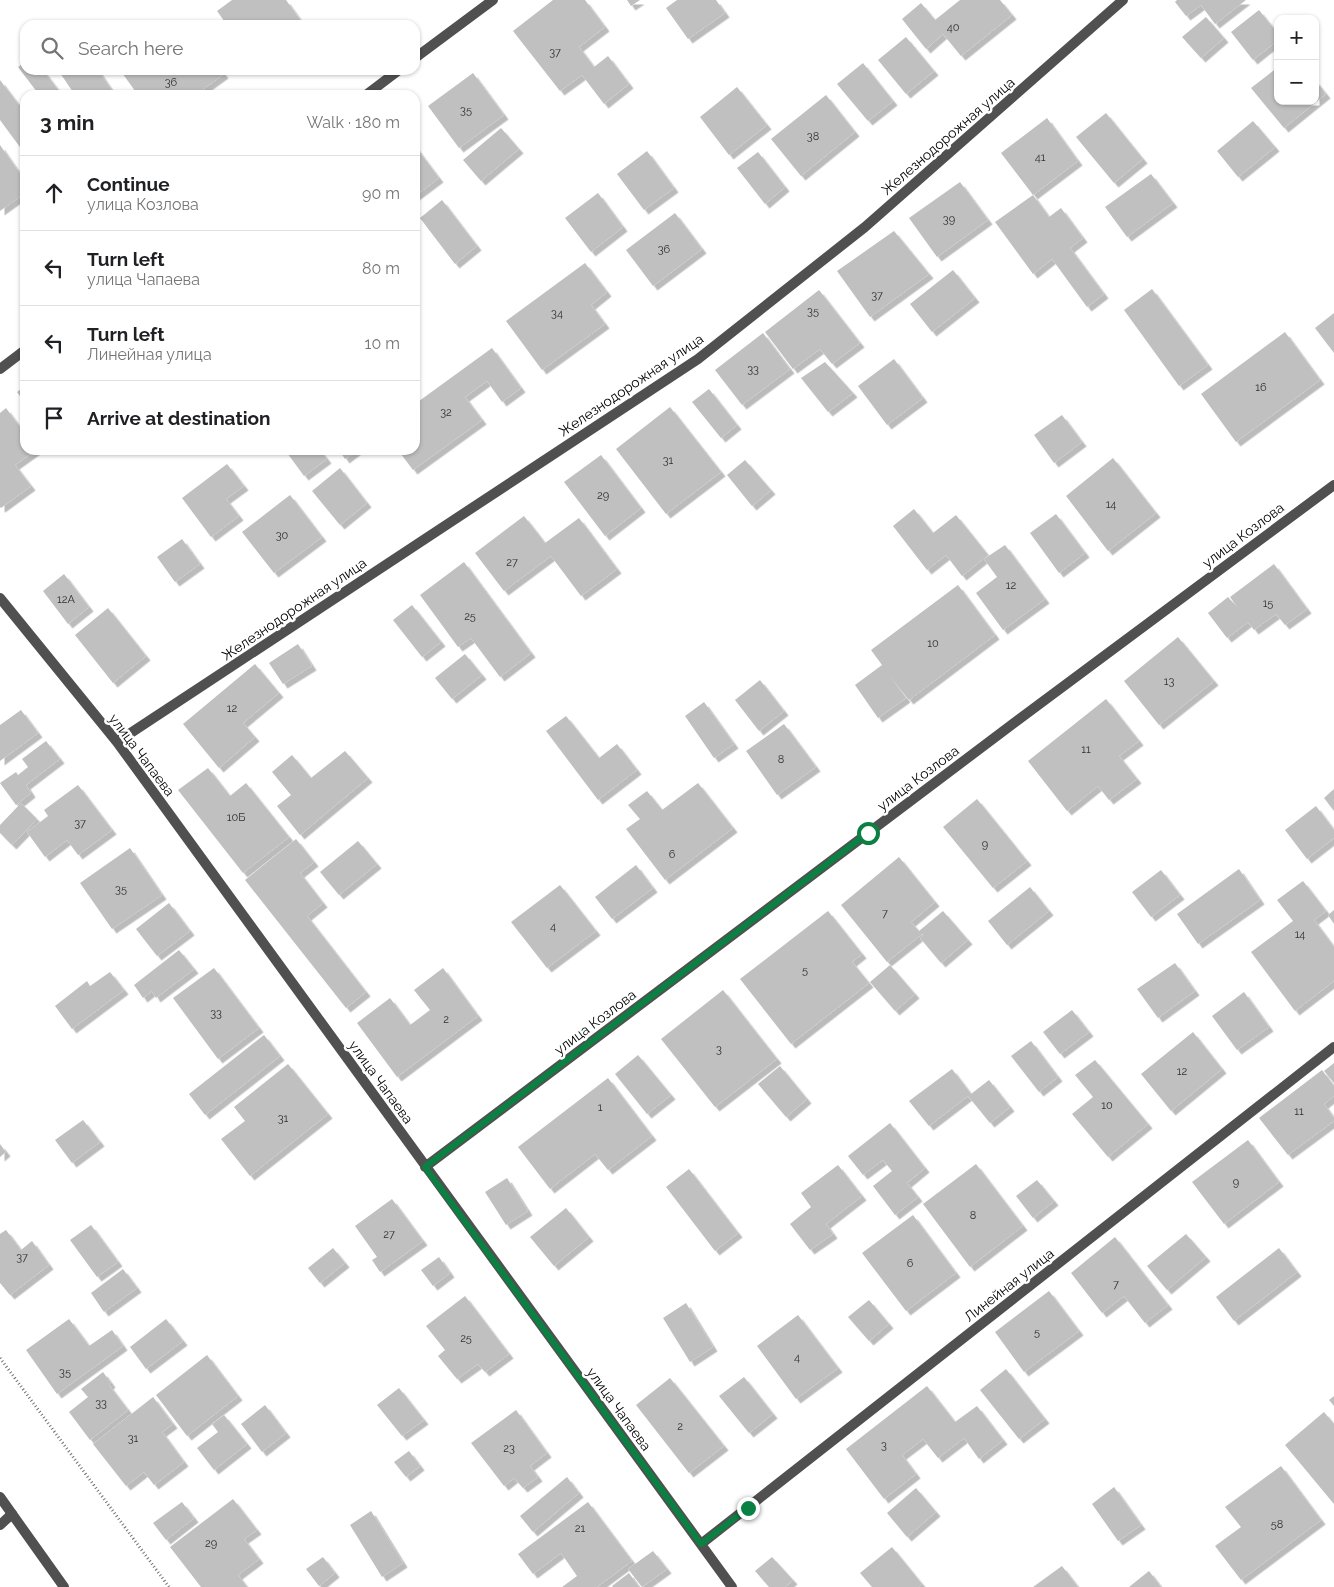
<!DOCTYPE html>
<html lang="en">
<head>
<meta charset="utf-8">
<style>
  :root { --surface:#fff; --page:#f6f6f6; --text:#202124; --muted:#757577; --line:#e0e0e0 }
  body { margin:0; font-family:Raleway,sans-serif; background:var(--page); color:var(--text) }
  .controls { position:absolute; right:15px; top:15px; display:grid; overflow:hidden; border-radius:10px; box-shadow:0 1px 4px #0004 }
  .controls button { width:45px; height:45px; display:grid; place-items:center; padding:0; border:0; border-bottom:1px solid var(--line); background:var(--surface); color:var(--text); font:25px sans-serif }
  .stop { position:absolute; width:15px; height:15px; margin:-11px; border:4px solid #0b8043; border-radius:50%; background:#fff }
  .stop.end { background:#0b8043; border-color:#fff; box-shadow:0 1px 5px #0008 }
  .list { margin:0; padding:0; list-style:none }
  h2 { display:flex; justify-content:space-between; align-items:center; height:65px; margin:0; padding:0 20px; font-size:21px }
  h2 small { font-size:16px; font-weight:400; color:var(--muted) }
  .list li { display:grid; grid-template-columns:32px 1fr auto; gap:15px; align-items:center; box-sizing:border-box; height:75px; padding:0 20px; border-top:1px solid var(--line) }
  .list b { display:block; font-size:19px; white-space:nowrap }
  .list p { margin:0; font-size:16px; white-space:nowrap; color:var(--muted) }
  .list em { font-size:16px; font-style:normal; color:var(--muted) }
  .icon { flex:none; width:28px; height:28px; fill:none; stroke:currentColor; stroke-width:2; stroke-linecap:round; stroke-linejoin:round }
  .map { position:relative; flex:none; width:1334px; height:1587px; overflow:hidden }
  .search { position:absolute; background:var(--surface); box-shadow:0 1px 4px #0004; left:20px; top:20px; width:400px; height:55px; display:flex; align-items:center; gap:12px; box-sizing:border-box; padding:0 18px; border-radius:15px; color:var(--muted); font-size:19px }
  .panel { position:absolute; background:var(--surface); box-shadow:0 1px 4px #0004; left:20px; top:90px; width:400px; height:365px; border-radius:15px }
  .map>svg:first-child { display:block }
  .building { fill:#c0c0c0; filter:url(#shadow) }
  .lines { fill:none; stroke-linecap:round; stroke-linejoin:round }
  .path { stroke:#727272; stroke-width:3; stroke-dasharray:1 2.5; stroke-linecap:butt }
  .minor { stroke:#505050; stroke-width:10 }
  .tertiary { stroke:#505050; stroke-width:10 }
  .route { stroke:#0b8043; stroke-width:6 }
  .labels { text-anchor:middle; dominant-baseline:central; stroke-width:5; stroke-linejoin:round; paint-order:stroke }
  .number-label { font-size:11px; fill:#303030 }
  .street-label { font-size:14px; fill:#000; stroke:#fff }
</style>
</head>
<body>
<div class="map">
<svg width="1334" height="1587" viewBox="0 0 1334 1587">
  <defs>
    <filter id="shadow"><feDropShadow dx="4.5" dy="4.5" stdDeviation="0" flood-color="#0004"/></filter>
  </defs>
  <rect width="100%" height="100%" fill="#fff"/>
  <path class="building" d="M232 0H286L301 21 295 25H227L217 11Z
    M553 0H585L605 27 579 47 594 67 608 56 629 84 604 104 582 75 560 91 513 31Z
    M627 0H640L631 6Z
    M677 0H716L725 13 688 39 666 8Z
    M960 0H1000L1012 15 961 56 943 34 926 49 902 19 921 3 935 20Z
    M1177 0H1246L1215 24 1201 5 1186 16 1175 2Z
    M1259 10 1278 34V40L1253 60 1231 32Z
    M1206 17 1224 38 1201 58 1182 37Z
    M906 37 934 71 906 94 878 60Z
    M25 62V70H43L62 95H33L37 92 18 67Z
    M863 63 893 101 868 121 837 84Z
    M1278 67V101H1315V80L1326 94 1284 128 1251 88Z
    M58 70H98L115 95H75Z
    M120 70H221L224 74 195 95H157L154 90 146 95H138Z
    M473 73 504 115 459 148 428 106Z
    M0 80 19 105 25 101V154L0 120Z
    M737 87 767 125 729 155 700 117Z
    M826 95 855 132 801 176 771 139Z
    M1106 113 1143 159 1114 183 1076 137Z
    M1047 118 1078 161 1033 195 1049 217 1061 208 1083 238 1070 248 1104 294 1087 307 1052 259 1033 274 995 222 1033 195 1001 153Z
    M1253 121 1275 147 1238 177 1217 151Z
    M501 128 519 149 481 181 463 160Z
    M0 145 25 181V193L0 211Z
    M415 146 439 178 415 196Z
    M647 151 674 188 644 210 617 174Z
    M758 152 785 187 765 204 737 168Z
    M1151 174 1173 203 1127 237 1105 207Z
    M960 182 988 220 937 257 909 218Z
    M598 193 623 227 591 252 565 218Z
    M442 200 477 246 455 264 420 218Z
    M675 213 702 249 653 286 626 250Z
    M894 231 929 274 870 317 837 271Z
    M585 263 607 292 591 305 605 324 542 370 506 321Z
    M953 270 975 298 932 332 910 304Z
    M1152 289 1208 365 1179 386 1124 310Z
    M819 290 860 343 832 364 820 349 793 369 765 332Z
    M1334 313V353L1315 328Z
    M1285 332 1320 380 1236 442 1201 394Z
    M763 333 790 369 742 405 715 370Z
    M492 348 521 388 502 402 487 381 465 397 482 420 413 470 398 450H415V404Z
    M894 359 923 398 887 425 858 386Z
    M825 362 853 393 828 412 801 378Z
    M25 386V403L17 392Z
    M709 389 737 425 721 438 692 402Z
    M670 407 721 472 666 514 616 449Z
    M6 408 25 434V450H36L15 465 31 486 1 508 0 507V413Z
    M1062 415 1082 442 1054 463 1034 435Z
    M285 450H320L327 459 304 476Z
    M339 450H357L345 459Z
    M601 455 641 508 605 536 564 482Z
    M1113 458 1156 513 1108 551 1066 496Z
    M745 460 771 490 752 506 727 475Z
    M227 464 244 486 226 499 239 516 211 537 182 498Z
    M340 468 367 503 340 525 312 491Z
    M290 495 322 537 274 573 242 532Z
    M914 509 933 533 956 515 988 555 962 576 946 555 927 570 893 526Z
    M1056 514 1085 553 1059 573 1030 533Z
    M524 516 545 543 579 518 617 569 581 596 551 556 504 591 475 553Z
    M182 539 200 564 175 582 157 557Z
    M1005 545 1045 599 1003 630 976 593 997 577 984 559Z
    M464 562 531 653 500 677 471 638 458 647 420 595Z
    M1274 564 1307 609 1285 625 1276 614 1254 630 1248 622 1227 638 1208 613 1228 597 1237 607 1230 597Z
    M64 574 89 607 68 624 43 591Z
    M958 585 995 635 909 700 889 675 906 698 878 718 855 685 882 665 871 650Z
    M412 605 441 642 422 657 393 620Z
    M108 608 146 656 113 683 75 635Z
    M1178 637 1214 681 1159 725 1124 681Z
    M298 644 312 666 283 684 269 663Z
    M465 654 482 675 452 699 435 678Z
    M255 664 279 693 243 723 255 737 219 768 183 724Z
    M760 680 784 711 759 731 735 700Z
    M1106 699 1139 741 1119 756 1137 779 1109 800 1098 786 1067 811 1028 761Z
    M704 702 734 744 714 758 685 716Z
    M21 710 38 733 0 761V725Z
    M566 716 599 758 617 744 637 770 598 800 546 731Z
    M784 724 816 767 777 795 746 751Z
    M46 741 60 759 26 785 31 793 16 805 0 783 16 772 18 775 28 767 22 759Z
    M345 751 368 778 300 835 277 806 291 795 272 772 292 755 311 778Z
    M208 768 230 796 246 783 289 837 243 873 178 790Z
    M698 783 733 828 665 880 626 829 640 819 628 805 647 791 662 810Z
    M78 785 112 830 78 855 67 840 45 857 27 832 48 816 44 810Z
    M1334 789V811L1324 798Z
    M977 799 1027 861 993 888 943 827Z
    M21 803 37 819 12 845 0 833V825Z
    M1316 806 1334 830V838L1307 859 1285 830Z
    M296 839 314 862 300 873 323 903 307 916 366 992 346 1008 245 880Z
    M358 841 377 864 339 895 320 872Z
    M130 848 162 895 112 929 80 883Z
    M899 857 935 902 911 922 919 931 943 911 968 940 941 963 920 938 923 935 922 934 887 962 841 905Z
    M636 865 653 888 612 919 595 897Z
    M1239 869 1260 900 1198 944 1177 914Z
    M1161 870 1180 895 1151 917 1132 892Z
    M1303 881 1326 911 1314 920 1334 947V981L1295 1011 1251 952 1293 921 1277 900Z
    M560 885 596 931 547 968 511 922Z
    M1030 887 1049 911 1007 945 988 921Z
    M169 903 190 931 157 956 136 929Z
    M1334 910V924L1328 915Z
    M828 911 862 954 852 962 869 983 791 1044 740 979Z
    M179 950 194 969 156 998 152 991 143 998 134 985Z
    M1175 963 1195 991 1158 1018 1137 989Z
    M890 965 915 994 895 1011 870 982Z
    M214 968 259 1028 218 1059 173 998Z
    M443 968 478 1016 397 1077 357 1023 390 998 410 1025 430 1010 414 990Z
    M110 972 124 990 72 1029 55 1006 87 981 90 986Z
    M723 990 777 1059 715 1107 661 1039Z
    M1244 992 1269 1027 1237 1050 1212 1016Z
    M1072 1010 1089 1032 1060 1054 1043 1032Z
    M1193 1032 1222 1069 1171 1111 1141 1074Z
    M264 1035 280 1056 205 1115 189 1094Z
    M1031 1041 1058 1077 1039 1092 1011 1056Z
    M638 1055 671 1095 647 1114 615 1074Z
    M1095 1060 1148 1124 1108 1157 1072 1114 1093 1097 1075 1075Z
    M1334 1063V1083L1324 1071Z
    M288 1064 328 1114 250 1176 221 1139 245 1121 234 1107Z
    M780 1066 807 1099 786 1117 758 1084Z
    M952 1069 971 1094 989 1080 1010 1107 990 1123 968 1096 929 1126 909 1101Z
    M1322 1070 1334 1086V1096L1324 1104 1334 1118V1121L1288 1155 1259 1118Z
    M608 1078 652 1136 608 1170 595 1154 550 1189 518 1147Z
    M83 1120 100 1142 72 1163 55 1140Z
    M890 1123 925 1168 907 1183 918 1197 895 1215 873 1186 892 1171 883 1160 863 1175 848 1156Z
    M1248 1140 1279 1182 1224 1224 1192 1182Z
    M0 1144 6 1152 0 1157Z
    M976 1164 1023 1226 970 1267 923 1204Z
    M838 1165 862 1196 826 1224 833 1234 810 1250 790 1224 811 1207 801 1193Z
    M689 1169 738 1233 715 1251 666 1187Z
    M507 1178 528 1211 506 1225 485 1192Z
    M1037 1180 1054 1201 1033 1218 1016 1196Z
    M392 1199 423 1241 380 1272 372 1260 377 1257 355 1226Z
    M566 1208 589 1237 554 1266 530 1237Z
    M913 1215 956 1273 906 1311 862 1253Z
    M91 1225 118 1262 97 1277 70 1240Z
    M6 1230 21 1250 32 1241 49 1265 10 1295 0 1283V1234Z
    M1186 1234 1206 1257 1167 1290 1147 1266Z
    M1115 1237 1168 1305 1145 1323 1124 1296 1102 1313 1071 1273Z
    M333 1248 345 1263 320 1283 308 1268Z
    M1279 1248 1297 1272 1234 1321 1216 1297Z
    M439 1257 450 1273 433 1286 421 1270Z
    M123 1269 137 1288 104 1312 91 1293Z
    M1049 1291 1079 1331 1024 1372 995 1332Z
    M465 1296 509 1354 485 1372 478 1364 457 1379 438 1356 445 1350 426 1326Z
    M869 1300 889 1324 869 1341 848 1317Z
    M686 1303 713 1347 690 1362 663 1318Z
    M798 1315 838 1368 796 1399 757 1346Z
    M69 1319 89 1346 112 1330 123 1346 57 1394 26 1350Z
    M166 1319 183 1341 146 1369 130 1347Z
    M207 1355 238 1396 187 1436 156 1395Z
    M1006 1369 1045 1419 1019 1439 980 1390Z
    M103 1372 111 1383 109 1385 128 1410 90 1440 69 1412 88 1397 81 1389Z
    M744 1377 773 1414 749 1433 719 1396Z
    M670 1378 724 1446 689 1473 636 1405Z
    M927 1386 955 1422 977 1406 1003 1440 979 1459 964 1438 938 1458 923 1439 902 1455 916 1474 884 1499 846 1449Z
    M399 1388 424 1420 402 1436 377 1405Z
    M1334 1396V1406L1329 1400Z
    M153 1397 173 1424 162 1432 184 1462 154 1485 144 1472 126 1486 93 1444Z
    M265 1405 286 1433 262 1452 241 1424Z
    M516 1410 547 1453 530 1466 538 1477 523 1488 514 1478 504 1486 471 1443Z
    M1324 1412 1334 1424V1504L1285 1445Z
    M224 1415 247 1444 214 1470 197 1448 218 1432 212 1424Z
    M409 1451 420 1466 406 1477 394 1462Z
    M1281 1466 1321 1520 1241 1580 1215 1546 1241 1527 1225 1507Z
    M567 1477 579 1493 533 1532 520 1516Z
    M1114 1487 1141 1525 1118 1541 1092 1504Z
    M916 1488 936 1512 907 1537 887 1513Z
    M233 1499 257 1530 244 1539 259 1559 238 1575 247 1587H201L170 1547Z
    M182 1502 194 1518 166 1540 153 1523Z
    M588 1502 632 1561 597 1587H562L577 1576 561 1553 533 1574 518 1554Z
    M371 1511 403 1563 382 1577 350 1525Z
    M892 1547 922 1584 919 1587H872L860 1573Z
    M653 1551 667 1569 642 1587 628 1569Z
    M323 1557 335 1573 319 1586 306 1569Z
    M772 1557 793 1580 785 1587H769L755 1571Z
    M1062 1566 1078 1587H1033Z
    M1149 1571 1161 1587H1129Z
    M629 1573 639 1587H613L612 1586Z"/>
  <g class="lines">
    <path class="path" d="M0 1358 169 1587"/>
    <path class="minor" d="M415 58 493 0
      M366 95 399 70
      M0 369 25 350
      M0 598 117 742 732 1587
      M117 742 698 359 865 227 1123 0
      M425 1167 1010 726 1334 485
      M0 1525 12 1514
      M701 1544 1334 1047"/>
    <path class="tertiary" d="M0 1497 64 1587"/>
  </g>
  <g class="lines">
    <path class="route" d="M748 1508 701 1544 425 1167 868 833"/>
  </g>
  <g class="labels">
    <g class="number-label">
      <text x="953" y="27">40</text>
      <text x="555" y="52">37</text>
      <text x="171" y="82">36</text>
      <text x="466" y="110">35</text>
      <text x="813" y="136">38</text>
      <text x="1040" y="157">41</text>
      <text x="949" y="219">39</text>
      <text x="664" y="249">36</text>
      <text x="877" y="295">37</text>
      <text x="813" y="311">35</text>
      <text x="557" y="313">34</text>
      <text x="753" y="369">33</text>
      <text x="1261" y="387">16</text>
      <text x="446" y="412">32</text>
      <text x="668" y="460">31</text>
      <text x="603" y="495">29</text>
      <text x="1111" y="504">14</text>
      <text x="282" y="535">30</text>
      <text x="512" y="562">27</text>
      <text x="1011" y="585">12</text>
      <text x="66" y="599">12А</text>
      <text x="1268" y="603">15</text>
      <text x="470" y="616">25</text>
      <text x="933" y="643">10</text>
      <text x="1169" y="681">13</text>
      <text x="232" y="708">12</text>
      <text x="1086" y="749">11</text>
      <text x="781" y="759">8</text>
      <text x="236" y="817">10Б</text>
      <text x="80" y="823">37</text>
      <text x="985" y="844">9</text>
      <text x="672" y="854">6</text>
      <text x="121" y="889">35</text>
      <text x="885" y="913">7</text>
      <text x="553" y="926">4</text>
      <text x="1300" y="934">14</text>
      <text x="805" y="970">5</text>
      <text x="216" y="1013">33</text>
      <text x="446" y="1019">2</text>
      <text x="719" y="1049">3</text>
      <text x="1182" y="1071">12</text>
      <text x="1107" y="1105">10</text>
      <text x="600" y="1107">1</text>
      <text x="1299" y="1111">11</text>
      <text x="283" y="1118">31</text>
      <text x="1236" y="1182">9</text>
      <text x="973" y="1215">8</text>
      <text x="389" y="1234">27</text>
      <text x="22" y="1257">37</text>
      <text x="910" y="1263">6</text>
      <text x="1116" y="1284">7</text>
      <text x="1037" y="1332">5</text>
      <text x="466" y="1338">25</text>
      <text x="797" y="1357">4</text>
      <text x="65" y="1372">35</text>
      <text x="101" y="1403">33</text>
      <text x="680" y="1426">2</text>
      <text x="133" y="1438">31</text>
      <text x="884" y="1445">3</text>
      <text x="509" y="1448">23</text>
      <text x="1277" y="1524">58</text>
      <text x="580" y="1528">21</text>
      <text x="211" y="1543">29</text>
    </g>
    <g class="street-label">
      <text transform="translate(948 136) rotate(-41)">Железнодорожная улица</text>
      <text transform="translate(631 385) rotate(-34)">Железнодорожная улица</text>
      <text transform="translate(1243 535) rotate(-37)">улица Козлова</text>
      <text transform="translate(294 609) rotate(-34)">Железнодорожная улица</text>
      <text transform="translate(142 755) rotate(53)">улица Чапаева</text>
      <text transform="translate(918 778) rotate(-37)">улица Козлова</text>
      <text transform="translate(595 1022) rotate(-37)">улица Козлова</text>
      <text transform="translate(381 1082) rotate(54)">улица Чапаева</text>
      <text transform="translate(1009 1285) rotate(-38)">Линейная улица</text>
      <text transform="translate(619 1409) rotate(54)">улица Чапаева</text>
    </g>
  </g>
</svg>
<div class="controls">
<button>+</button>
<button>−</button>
</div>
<div class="stop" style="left:868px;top:833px"></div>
<div class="stop end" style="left:748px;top:1508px"></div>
<div class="search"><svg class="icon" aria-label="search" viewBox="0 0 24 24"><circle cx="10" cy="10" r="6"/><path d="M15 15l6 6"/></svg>Search here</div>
<section class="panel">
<h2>3 min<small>Walk · 180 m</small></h2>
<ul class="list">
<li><svg class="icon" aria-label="ahead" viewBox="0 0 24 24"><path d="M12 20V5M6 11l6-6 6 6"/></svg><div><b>Continue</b><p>улица Козлова</p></div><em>90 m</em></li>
<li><svg class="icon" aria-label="left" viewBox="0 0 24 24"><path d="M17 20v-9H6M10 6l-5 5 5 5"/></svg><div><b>Turn left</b><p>улица Чапаева</p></div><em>80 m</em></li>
<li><svg class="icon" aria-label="left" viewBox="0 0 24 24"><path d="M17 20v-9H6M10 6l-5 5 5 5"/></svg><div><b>Turn left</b><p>Линейная улица</p></div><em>10 m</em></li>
<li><svg class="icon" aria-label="arrive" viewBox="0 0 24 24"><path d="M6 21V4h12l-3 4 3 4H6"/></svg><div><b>Arrive at destination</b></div></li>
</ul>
</section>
</div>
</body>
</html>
